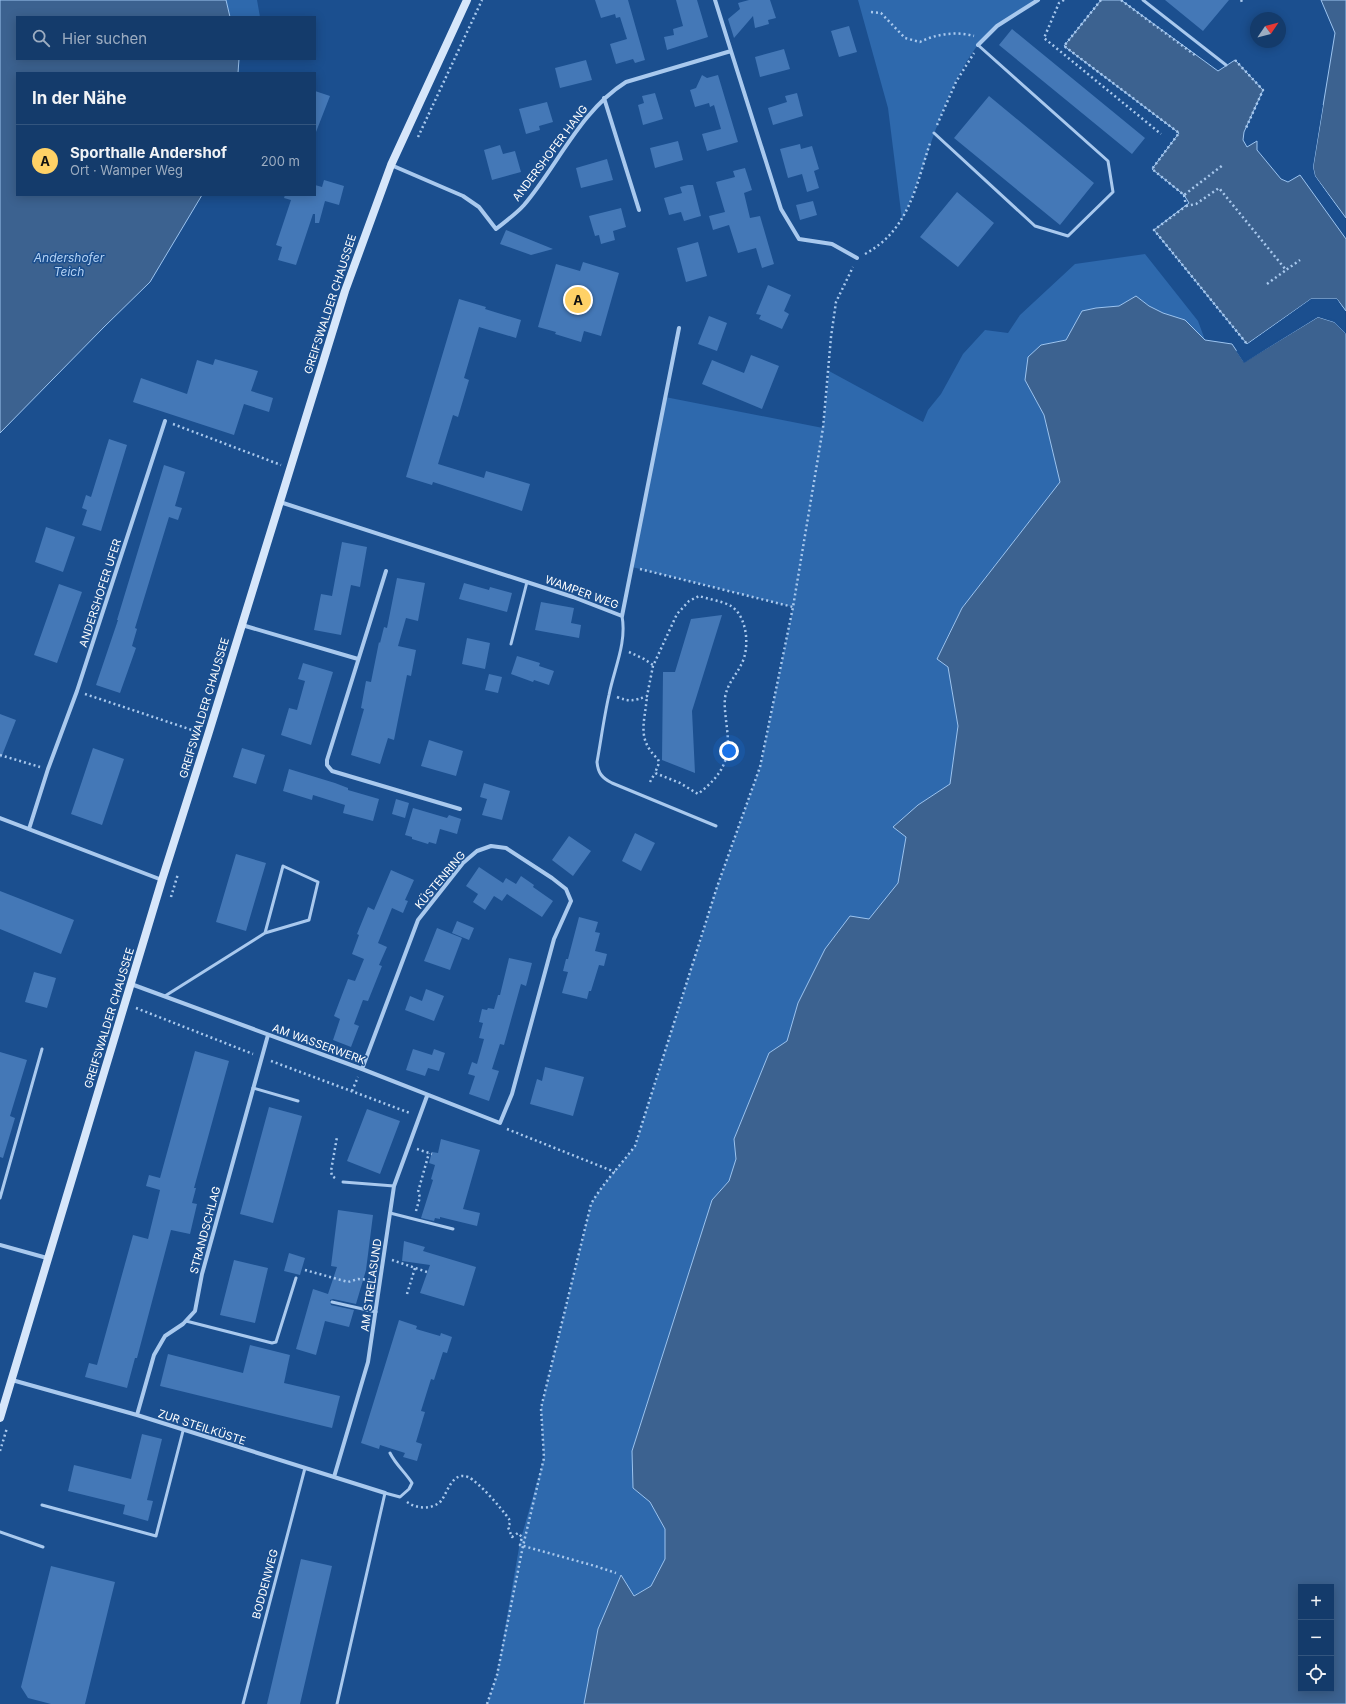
<!DOCTYPE html>
<html lang="de">
<head>
<meta charset="utf-8">
<style>
  :root { --surface:#143b6b; --page:#214673; --text:#f1f3f6; --muted:#9dadc1; --line:#33557e; --accent:#ffd166 }
  body { margin:0; font-family:Inter,sans-serif; background:var(--page); color:var(--text) }
  .controls { position:absolute; right:12px; bottom:12px; display:grid; overflow:hidden; border-radius:0px; box-shadow:0 2px 10px #0003 }
  .controls button { width:36px; height:36px; display:grid; place-items:center; padding:0; border:0; border-bottom:1px solid var(--line); background:var(--surface); color:var(--text); font:20px sans-serif }
  .compass { position:absolute; left:1250px; top:12px; width:36px; height:36px; border-radius:50%; background:var(--surface); box-shadow:0 2px 10px #0003; rotate:55deg }
  .you { position:absolute; left:729px; top:751px; width:14px; height:14px; margin:-10px; border:3px solid #fff; border-radius:50%; background:#1a73e8; box-shadow:0 0 0 6px #1a73e833 }
  .badge { display:grid; place-items:center; width:26px; height:26px; border-radius:50%; background:var(--accent); color:#111; font-size:13px; font-weight:700 }
  .pin { position:absolute; translate:-50% -50%; border:2px solid #fff; box-shadow:0 1px 4px #0006 }
  .list { margin:0; padding:0; list-style:none }
  h2 { display:flex; justify-content:space-between; align-items:center; height:52px; margin:0; padding:0 16px; font-size:17px }
  h2 small { font-size:13px; font-weight:400; color:var(--muted) }
  .list li { display:grid; grid-template-columns:26px 1fr auto; gap:12px; align-items:center; box-sizing:border-box; height:72px; padding:0 16px; border-top:1px solid var(--line) }
  .list b { display:block; font-size:15px; white-space:nowrap }
  .list p { margin:0; font-size:13px; white-space:nowrap; color:var(--muted) }
  .list em { font-size:13px; font-style:normal; color:var(--muted) }
  .icon { flex:none; width:22px; height:22px; fill:none; stroke:currentColor; stroke-width:2; stroke-linecap:round; stroke-linejoin:round }
  .map { position:relative; flex:none; width:1346px; height:1704px; overflow:hidden }
  .search { position:absolute; background:var(--surface); box-shadow:0 2px 10px #0003; left:16px; top:16px; width:300px; height:44px; display:flex; align-items:center; gap:10px; box-sizing:border-box; padding:0 14px; border-radius:0px; color:var(--muted); font-size:15px }
  .panel { position:absolute; background:var(--surface); box-shadow:0 2px 10px #0003; left:16px; top:72px; width:300px; height:124px; border-radius:0px }
  .map>svg:first-child { display:block }
  .green { fill:#2e69ad }
  .water { fill:#3c6290; stroke:#9cc4f0; fill-rule:evenodd }
  .pier { fill:#1b4f8f }
  .building { fill:#4478b7 }
  .lines { fill:none; stroke-linecap:round; stroke-linejoin:round }
  .path { stroke:#a9c9ee; stroke-width:2.5; stroke-dasharray:2 3; stroke-linecap:butt }
  .service { stroke:#a9c9ee; stroke-width:3 }
  .minor { stroke:#a9c9ee; stroke-width:4 }
  .secondary { stroke:#d6e6fa; stroke-width:8 }
  .labels { text-anchor:middle; dominant-baseline:central; stroke-width:3; stroke-linejoin:round; paint-order:stroke }
  .street-label { font-size:11px; fill:#fff; stroke:#1b4f8f }
  .water-label { font-size:12px; font-style:italic; fill:#b5d3f5; stroke:#1b4f8f }
</style>
</head>
<body>
<div class="map">
<svg width="1346" height="1704" viewBox="0 0 1346 1704">
  <rect width="100%" height="100%" fill="#1b4f8f"/>
  <path class="green" d="M226 0H257L260 17H230Z
    M858 0H1038C1018 13 992 27 977 46 947 87 934 137 917 183 913 195 907 208 902 220L888 108Z
    M1145 254 1198 321 1205 340 1185 320 1163 313 1149 306 1136 296 1119 306 1096 308 1082 311 1066 340 1041 345 1025 380 1044 415 1060 482 962 608 937 658 948 667 958 726 950 784 918 805 893 827 906 837 898 883 869 919 798 1003 787 1041 769 1053 734 1139 736 1159 729 1181 712 1200 632 1451 633 1488 650 1502 665 1529V1559L651 1586 633 1596 621 1575 598 1629 584 1704H487L497 1675 520 1542 544 1458 541 1408 591 1204C603 1183 620 1165 635 1146L717 887 760 767 793 607 632 567 665 397 823 428 829 371 923 422 928 410 941 394 963 354 985 330 1008 333 1020 315 1075 264Z"/>
  <path class="water" d="M0 0H226L230 17H17V59H239L238 73H17V195H202L150 282 104 327 0 433Z
    M1101 0H1121L1218 71 1235 60 1263 90 1244 132 1243 140 1247 147 1257 141V150L1281 179 1288 182 1300 175 1346 239V311L1337 299H1311L1247 344 1154 230 1189 203 1184 195 1152 169 1179 133 1064 46Z
    M1321 0H1346V218L1315 176 1313 167 1335 33Z
    M1136 296 1149 306 1163 313 1185 320 1205 340 1232 344 1244 362 1318 317 1334 322 1346 334V1704H584L598 1629 621 1575 634 1596 651 1586 665 1559V1529L650 1502 633 1488 632 1451 712 1200 729 1181 736 1159 734 1139 769 1053 787 1041 798 1003 825 949 850 916 869 919 898 883 906 837 893 827 918 805 950 784 958 726 948 667 937 659 962 608 1060 482 1044 415 1025 380 1028 357 1041 345 1066 340 1082 311 1096 308 1119 306ZM1301 1587H1331V1689H1301Z"/>
  <path class="pier" d="M1321 105H1323L1313 167 1315 176 1346 220 1313 177 1311 167Z
    M1311 299H1337L1346 313 1336 301H1312L1248 346H1245Z
    M1317 315 1335 320 1346 331V334L1334 322 1318 317 1244 363 1236 351 1238 350 1245 360Z"/>
  <path class="building" d="M595 0H628L645 60 635 63 633 59 616 64 610 44 627 39 620 17 616 18 615 14 601 18Z
    M676 0H697L708 37 667 50 664 37 674 35 673 29 683 26Z
    M749 0H770L776 18 768 20 769 24 755 28 753 16 734 38 728 19 740 9 738 3Z
    M1165 0H1229L1203 31Z
    M849 26 857 52 839 57 831 31Z
    M1012 29 1145 138 1132 154 999 45Z
    M784 49 790 69 760 77 755 57Z
    M586 60 592 80 560 88 555 68Z
    M702 75 707 78 718 75 738 142 707 151 702 134 721 129 714 105 710 107 709 103 695 107 690 90 696 88Z
    M315 91 330 96 316 132 315 131Z
    M655 93 663 119 643 125 638 105 644 103 642 96Z
    M797 93 803 116 773 125 768 108 787 102 785 96Z
    M989 96 1094 183 1060 225 954 138Z
    M547 102 553 122 539 126 540 130 526 134 519 109Z
    M678 141 683 160 655 168 650 148Z
    M800 144 801 149 812 146 819 169 814 171 819 188 807 192 802 174 788 178 780 149Z
    M500 145 503 154 515 151 521 172 492 180 484 150Z
    M607 159 613 180 581 188 576 168Z
    M745 168 752 190 744 193 750 218 760 216 774 264 762 268 756 248 738 253 729 225 713 230 709 216 725 212 716 182 735 177 733 171Z
    M324 180 344 186 339 205 325 201 319 223H315V213V214H313L296 265 278 260 282 247 276 245 291 200 284 198 285 195H315V185L322 187Z
    M688 185H693L701 216 684 221 681 212 669 215 664 198 682 193 680 187Z
    M957 192 994 223 958 267 920 237Z
    M813 201 817 215 800 220 796 205Z
    M621 208 626 227 613 231 615 240 601 244 599 235 595 236 589 216Z
    M506 230 553 249 531 255 500 244Z
    M698 242 707 276 686 282 677 248Z
    M583 262 619 273 601 336 584 331 581 342 555 334 556 332 538 327 556 264 580 271Z
    M768 285 791 295 784 311 789 314 782 329 759 319 761 315 756 314Z
    M459 299 486 307 485 309 521 320 516 338 479 327 464 378 469 380 458 417 453 415 438 464 484 478 486 471 530 484 522 511 433 482 432 485 406 477Z
    M709 316 727 323 717 351 698 344Z
    M751 355 779 366 762 409 702 384 712 360 744 373Z
    M215 359 258 371 251 391 273 398 269 412 244 404 234 435 133 402 141 378 187 394 197 360 213 365Z
    M109 439 127 445 101 531 82 525 87 510 82 508 86 495 91 497Z
    M164 465 185 472 175 506 182 508 178 520 169 517 135 628 137 629 132 646 136 648 120 693 96 685 118 620H117Z
    M46 527 75 537 63 572 35 562Z
    M342 542 367 547 360 587 351 585 341 635 314 630 321 594 332 596Z
    M397 578 425 583 418 621 406 618 398 646 416 650 411 676 407 675 394 740 388 738 380 764 351 755 364 709 361 708 366 681 371 682 379 642 380 643 384 627 387 628Z
    M464 583 489 590 490 587 512 593 507 612 459 599Z
    M59 584 82 592 57 663 34 655Z
    M541 602 574 608 571 623 581 625 579 638 535 630Z
    M722 615 692 711 695 773 662 760 663 672H675L691 619Z
    M467 638 490 643 485 669 462 664Z
    M517 656 540 663 539 666 554 671 549 685 534 680 533 682 511 674Z
    M303 663 333 672 311 745 281 735 289 708 297 710 305 681 298 679Z
    M489 674 502 677 498 693 485 690Z
    M0 714 16 720 1 758 0 757Z
    M429 740 463 751 456 776 421 766Z
    M93 748 124 759 102 825 71 814Z
    M242 748 265 755 256 784 233 777Z
    M289 769 335 783 348 788V790L379 799 373 821 343 813 345 805 313 795 312 800 283 791Z
    M484 783 510 791 502 820 482 815 487 799 480 797Z
    M396 799 409 803 405 818 392 814Z
    M413 808 447 818 449 815 461 819 457 834 440 829 436 844 429 842 428 844 412 839V837L405 835Z
    M635 833 655 843 641 871 622 861Z
    M569 836 591 851 573 876 552 860Z
    M236 854 266 863 246 931 216 922Z
    M479 867 503 883 506 878 516 884 521 876 534 885 533 887 553 901 542 917 507 894 502 901 494 896 485 910 473 902 478 894 466 886Z
    M391 870 414 880 405 900 408 901 403 913 392 908 378 943 387 947 379 965 382 966 368 1001 363 1000 354 1024 359 1026 351 1047 333 1040 340 1019 334 1016 348 979 355 981 364 959 352 954 359 935 357 934 368 907 374 910Z
    M0 891 74 920 61 954 0 929Z
    M579 917 598 922 595 932 600 933 595 951 607 954 604 966 599 965 591 991H589L587 999 562 993 568 972 563 971 566 959H568Z
    M457 921 474 928 469 940 452 933Z
    M437 928 462 938 450 970 424 961Z
    M509 958 532 963 526 986 521 984 504 1045 500 1044 492 1069 499 1071 489 1101 469 1094 475 1076 468 1074 472 1062 477 1064 484 1039 479 1038 483 1023 479 1022 482 1009 487 1010 488 1008 494 1009 498 995H500Z
    M34 972 56 978 47 1008 25 1002Z
    M426 989 444 996 434 1021 405 1010 410 996 422 1001Z
    M413 1049 432 1055 434 1049 445 1053 439 1071 428 1068 425 1076 406 1070Z
    M195 1051 229 1061 194 1188H196L192 1203 197 1204 190 1234 171 1230 137 1358H135L127 1388 85 1377 89 1363 97 1365 133 1235 148 1239 160 1190 146 1186 149 1175 160 1178Z
    M0 1052 27 1060 10 1116 15 1118 3 1158 0 1157Z
    M545 1067 584 1077 573 1116 530 1104 537 1079 542 1081Z
    M269 1107 302 1116 273 1223 240 1214Z
    M367 1109 400 1121 380 1174 347 1161Z
    M441 1139 480 1150 463 1209 480 1213 477 1226 440 1217V1219L435 1218 434 1221 421 1218 433 1180 431 1179 435 1165 429 1163 432 1152 438 1153Z
    M338 1210 373 1215 366 1270 356 1304 333 1299 330 1300 331 1305 354 1310 349 1327 325 1321 316 1355 296 1349 313 1289 328 1294 337 1267 331 1266Z
    M404 1241 425 1247 423 1251 476 1267 464 1306 420 1293 430 1265 402 1261Z
    M289 1253 305 1258 300 1275 284 1271Z
    M234 1260 268 1268 255 1323 220 1315Z
    M399 1320 417 1326 416 1329 440 1336 441 1333 452 1337 447 1353 443 1352 434 1380 431 1379 421 1411 425 1412 416 1442 422 1444 417 1461 403 1457 405 1453 380 1445 379 1449 361 1443Z
    M250 1345 290 1355 284 1383 340 1396 332 1428 160 1386 168 1354 243 1373Z
    M142 1434 162 1439 147 1500 153 1501 148 1521 123 1514 125 1505 68 1491 74 1465 131 1479Z
    M301 1559 332 1566 300 1704H267Z
    M51 1566 115 1582 85 1704H51L28 1698 21 1687Z"/>
  <g class="lines">
    <path class="path" d="M1064 0 1059 3 1044 38 1161 134
      M1101 0 1064 46 1179 133 1152 169 1184 195 1223 165
      M1121 0 1196 56
      M1241 0 1242 2
      M871 12 881 13 905 38 920 42C936 34 956 31 974 36
      M1235 60 1263 90 1246 128
      M937 125 956 82 974 53
      M418 137 482 0
      M1184 195 1186 206 1154 230 1247 344
      M1186 206 1196 204 1219 188 1286 270 1300 260
      M865 254C909 230 916 186 930 143
      M1267 284 1286 270
      M173 424 281 465
      M640 569 793 607
      M629 652 644 659 653 665
      M85 694 198 732
      M617 697C630 702 634 701 647 696L653 666 677 614 689 601 699 596C708 599 722 601 731 606 748 617 750 649 741 665 735 677 727 684 725 698 724 708 726 718 727 729 731 760 722 775 698 794L680 783 655 773 659 763 658 759C636 739 645 722 647 696
      M0 755 40 767
      M650 782 655 773
      M171 897 178 874
      M136 1008 253 1054
      M271 1061 410 1113
      M352 1091 358 1077
      M507 1129 615 1172
      M417 1149 432 1154
      M335 1178 332 1176 331 1171 337 1137
      M416 1211 420 1197 418 1192 429 1153
      M392 1260 427 1272
      M305 1270 348 1282 358 1279 372 1280
      M407 1294 415 1268
      M0 1451 7 1428
      M407 1502C417 1509 432 1510 441 1501 448 1492 452 1471 468 1477 478 1481 502 1509 509 1519L510 1523 508 1527 512 1537 518 1533 522 1537 520 1545 595 1566 616 1573
      M487 1704 497 1675 523 1546 544 1458 541 1408 591 1204C603 1183 620 1166 635 1146L717 887 760 767 793 607 823 428 831 337 836 302 853 267"/>
    <path class="service" d="M1143 0 1226 65
      M934 133 1035 226 1068 236 1113 192 1108 161 978 45
      M622 616C627 643 614 669 609 695 604 717 601 740 597 762 598 773 602 778 612 783L716 826
      M511 644 527 582
      M165 996 265 933 283 866 318 882 309 920 265 933
      M253 1088 298 1101
      M343 1182 394 1186
      M0 1198 42 1049
      M390 1213 453 1229
      M332 1302 376 1312
      M186 1321 272 1343 276 1342 296 1278
      M42 1505 156 1536 183 1431
      M0 1532 43 1547
      M243 1704 305 1468
      M337 1704 385 1493 400 1497 409 1489 412 1483C405 1472 396 1465 390 1453"/>
    <path class="minor" d="M715 0 731 51
      M978 45 997 26 1038 0
      M604 98 639 210
      M391 165 463 196 479 207 496 229C506 221 516 214 524 205 558 165 580 111 626 82L731 51 781 209 799 239 832 244 857 258
      M280 502 573 597 622 616 679 328
      M386 571 327 760V765L332 771 460 809
      M242 625 358 659
      M0 818 162 880
      M29 829 48 769 77 691 165 421
      M131 984 362 1069 500 1123 512 1094 554 939 571 901 566 889 552 878 506 848 491 846 477 851 463 863 418 920 362 1069
      M0 1245 47 1258
      M12 1380 137 1415 385 1493
      M137 1415 154 1355 165 1336 183 1324 195 1311 202 1274 268 1035
      M334 1477 368 1362 394 1186 427 1096"/>
    <path class="secondary" d="M0 1418 162 880 208 735 345 291 391 165 467 0"/>
  </g>
  <g class="labels">
    <g class="street-label">
      <text transform="translate(550 153) rotate(-53)">ANDERSHOFER HANG</text>
      <text transform="translate(330 304) rotate(-72)">GREIFSWALDER CHAUSSEE</text>
      <text transform="translate(582 592) rotate(20)">WAMPER WEG</text>
      <text transform="translate(100 593) rotate(-72)">ANDERSHOFER UFER</text>
      <text transform="translate(204 708) rotate(-73)">GREIFSWALDER CHAUSSEE</text>
      <text transform="translate(440 880) rotate(-50)">KÜSTENRING</text>
      <text transform="translate(109 1018) rotate(-73)">GREIFSWALDER CHAUSSEE</text>
      <text transform="translate(319 1044) rotate(20)">AM WASSERWERK</text>
      <text transform="translate(205 1230) rotate(-75)">STRANDSCHLAG</text>
      <text transform="translate(371 1285) rotate(-82)">AM STRELASUND</text>
      <text transform="translate(202 1427) rotate(18)">ZUR STEILKÜSTE</text>
      <text transform="translate(265 1584) rotate(-75)">BODDENWEG</text>
    </g>
    <g class="water-label">
      <text x="69" y="257">Andershofer<tspan x="69" dy="14">Teich</tspan></text>
    </g>
  </g>
</svg>
<div class="controls">
<button>+</button>
<button>−</button>
<button><svg class="icon" aria-label="locate" viewBox="0 0 24 24"><circle cx="12" cy="12" r="6"/><path d="M12 2v4M12 18v4M2 12h4M18 12h4"/></svg></button>
</div>
<svg class="compass" viewBox="-18 -18 36 36"><path d="M0-13l5 13h-10z" fill="#e53935"/><path d="M0 13l5-13h-10z" fill="#9dadc1"/></svg>
<div class="you"></div>
<div class="pin badge" style="left:578px;top:300px">A</div>
<div class="search"><svg class="icon" aria-label="search" viewBox="0 0 24 24"><circle cx="10" cy="10" r="6"/><path d="M15 15l6 6"/></svg>Hier suchen</div>
<section class="panel">
<h2>In der Nähe<small></small></h2>
<ul class="list">
<li><span class="badge">A</span><div><b>Sporthalle Andershof</b><p>Ort · Wamper Weg</p></div><em>200 m</em></li>
</ul>
</section>
</div>
</body>
</html>
